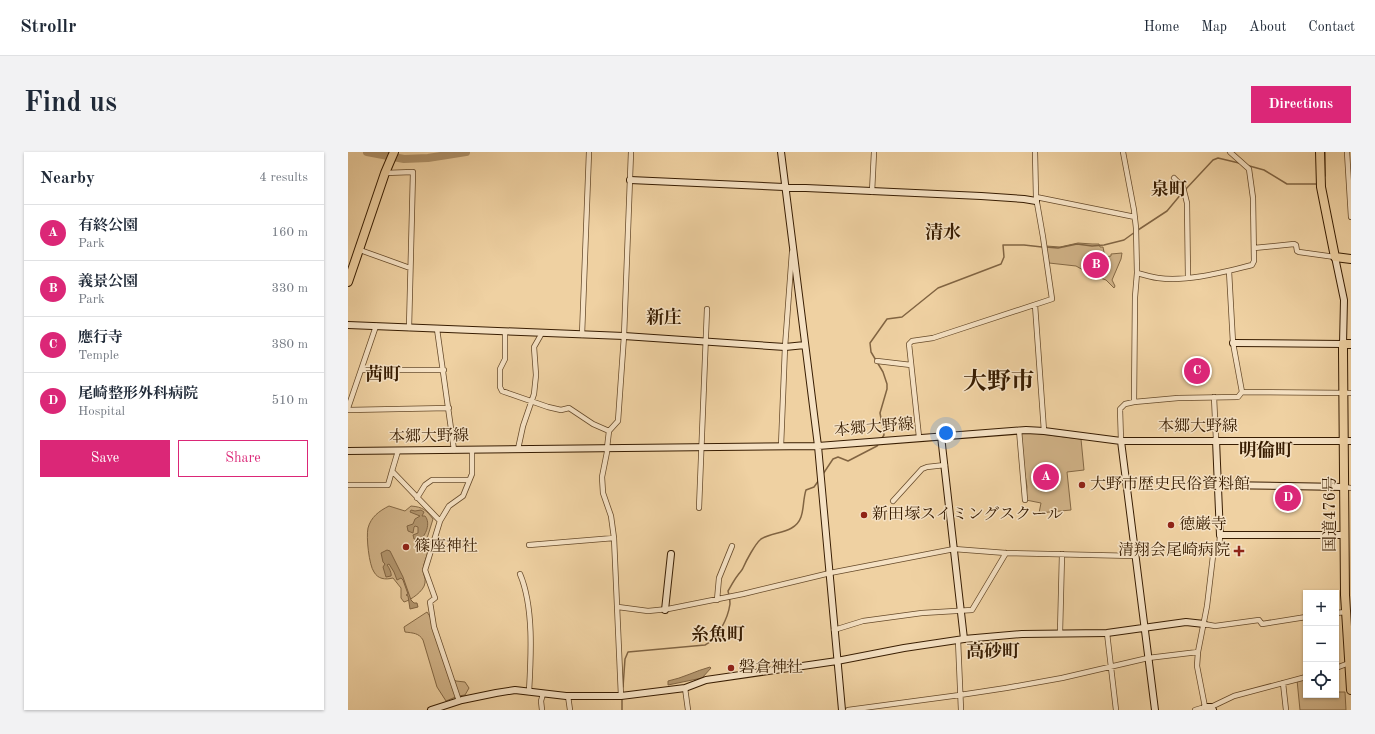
<!DOCTYPE html>
<html lang="en">
<head>
<meta charset="utf-8">
<style>
  :root { --surface:#fff; --page:#f2f2f3; --text:#1f2937; --muted:#747a83; --line:#e0e1e3; --accent:#db2777 }
  body { margin:0; font-family:"Old Standard TT","Noto Serif JP",serif; background:var(--page); color:var(--text) }
  .controls { position:absolute; right:12px; bottom:12px; display:grid; overflow:hidden; border-radius:0px; box-shadow:0 1px 3px #0004 }
  .controls button { width:36px; height:36px; display:grid; place-items:center; padding:0; border:0; border-bottom:1px solid var(--line); background:var(--surface); color:var(--text); font:20px sans-serif }
  .you { position:absolute; left:598px; top:281px; width:14px; height:14px; margin:-10px; border:3px solid #fff; border-radius:50%; background:#1a73e8; box-shadow:0 0 0 6px #1a73e833 }
  .badge { display:grid; place-items:center; width:26px; height:26px; border-radius:50%; background:var(--accent); color:#fff; font-size:13px; font-weight:700 }
  .pin { position:absolute; translate:-50% -50%; border:2px solid #fff; box-shadow:0 1px 4px #0006 }
  .list { margin:0; padding:0; list-style:none }
  h2 { display:flex; justify-content:space-between; align-items:center; height:52px; margin:0; padding:0 16px; font-size:17px }
  h2 small { font-size:13px; font-weight:400; color:var(--muted) }
  .list li { display:grid; grid-template-columns:26px 1fr auto; gap:12px; align-items:center; box-sizing:border-box; height:56px; padding:0 16px; border-top:1px solid var(--line) }
  .list b { display:block; font-size:15px; white-space:nowrap }
  .list p { margin:0; font-size:13px; white-space:nowrap; color:var(--muted) }
  .list em { font-size:13px; font-style:normal; color:var(--muted) }
  .actions { display:flex; gap:8px; padding:12px 16px }
  .actions a { flex:1; padding:9px 0; border:1px solid var(--accent); border-radius:0px; text-align:center; font-size:14px; color:var(--accent) }
  .actions .main { background:var(--accent); color:#fff }
  .icon { flex:none; width:22px; height:22px; fill:none; stroke:currentColor; stroke-width:2; stroke-linecap:round; stroke-linejoin:round }
  .map { position:relative; flex:none; width:1003px; height:558px; overflow:hidden; border-radius:0px }
  header { display:flex; align-items:center; gap:24px; box-sizing:border-box; height:56px; padding:0 20px; background:var(--surface); border-bottom:1px solid var(--line) }
  header strong { font-size:19px }
  nav { display:flex; gap:22px; margin-inline-start:auto; font-size:14px }
  .intro { display:flex; align-items:center; justify-content:space-between; box-sizing:border-box; height:96px; padding:0 24px }
  h1 { margin:0; font-size:28px }
  .button { padding:10px 18px; border-radius:0px; background:var(--accent); color:#fff; font-size:14px; font-weight:700 }
  main { display:flex; gap:24px; padding:0 24px }
  aside { flex:1; background:var(--surface); border-radius:0px; box-shadow:0 1px 3px #0004 }
  .map>svg:first-child { display:block }
  .green { fill:#d0b287; stroke:#846844 }
  .water { fill:#b1946c; stroke:#816442 }
  .lines { fill:none; stroke-linecap:round; stroke-linejoin:round }
  .stream { stroke:#816442; stroke-width:1.5 }
  .river { stroke:#b1946c; stroke-width:8 }
  .street-casing { stroke:#664a2a; stroke-width:6 }
  .secondary-casing { stroke:#381d02; stroke-width:8 }
  .highway-casing { stroke:#381d02; stroke-width:10 }
  .street { stroke:#f5e1c3; stroke-width:4.5 }
  .secondary { stroke:#f5e1c3; stroke-width:6 }
  .highway { stroke:#efd1a2; stroke-width:8 }
  .poi-dot { fill:#8f2418; stroke:#f5e1c3; stroke-width:1.5 }
  .labels { text-anchor:middle; dominant-baseline:central; stroke-width:3; stroke-linejoin:round; paint-order:stroke }
  .street-label { font-size:16px; fill:#381d02; stroke:#f5e1c3 }
  .poi-label { font-size:16px; fill:#381d02; stroke:#f5e1c3; text-anchor:start }
  .quarter-label { font-size:18px; font-weight:bold; fill:#381d02; stroke:#f5e1c3 }
  .town-label { font-size:24px; font-weight:bold; fill:#381d02; stroke:#f5e1c3 }
</style>
</head>
<body>
<header>
<strong>Strollr</strong>
<nav><a>Home</a><a>Map</a><a>About</a><a>Contact</a></nav>
</header>
<div class="intro"><h1>Find us</h1><a class="button">Directions</a></div>
<main>
<aside>
<h2>Nearby<small>4 results</small></h2>
<ul class="list">
<li><span class="badge">A</span><div><b>有終公園</b><p>Park</p></div><em>160 m</em></li>
<li><span class="badge">B</span><div><b>義景公園</b><p>Park</p></div><em>330 m</em></li>
<li><span class="badge">C</span><div><b>應行寺</b><p>Temple</p></div><em>380 m</em></li>
<li><span class="badge">D</span><div><b>尾崎整形外科病院</b><p>Hospital</p></div><em>510 m</em></li>
</ul>
<div class="actions"><a class="main">Save</a><a>Share</a></div>
</aside>
<div class="map">
<svg width="1003" height="558" viewBox="0 0 1003 558">
  <rect width="100%" height="100%" fill="#efd1a2"/>
  <filter id="stains"><feTurbulence type="fractalNoise" baseFrequency=".005" numOctaves="4"/><feColorMatrix values="0 0 0 0 .2 0 0 0 0 .09 0 0 0 0 .02 0 0 0 .5 -.17"/></filter>
  <radialGradient id="worn" r=".72"><stop offset=".6" stop-color="#630" stop-opacity="0"/><stop offset="1" stop-color="#630" stop-opacity=".3"/></radialGradient>
  <path class="green" d="M730 91 744 92H751L752 95H755L757 105 763 104V102L774 101 773 107 764 128 767 134 766 136 758 128 746 124 728 114 701 111 698 94 712 95Z
    M673 281H685L733 287 736 318 719 320 723 358 691 361 693 351 678 348 679 335 675 310Z
    M41 354 57 359 63 354C75 355 78 358 85 367L77 393 80 399C79 405 75 412 75 418 75 423 78 426 77 431 76 439 63 448 56 450L53 446V436L45 426C37 428 30 427 26 420 21 413 18 385 20 376 23 365 31 359 41 354Z
    M79 460 85 469 102 525 108 529 117 530 121 536 117 543 110 544 98 549 89 535 75 488C71 481 65 481 57 480L56 475Z
    M958 526V543H988V540H997L998 558H952L949 528Z"/>
  <path class="water" d="M63 358 67 359 73 358 76 360 74 364H77C83 371 78 384 71 388L66 387 65 383 70 381V375L67 374 66 375 65 381 60 379 59 374 65 372 67 367 72 364 62 360Z
    M39 398 42 399 55 425 63 448 66 451H69L70 455 62 457 60 444 58 443 60 442 55 428 53 426 49 428 46 420 41 412 39 413C41 415 44 422 43 424L38 425 35 415 37 412 35 410 33 401Z
    M362 515 363 516 354 526 320 533V529C335 526 347 519 362 515Z"/>
  <g class="lines">
    <path class="stream" d="M898 13 916 18 939 32H970
      M977 24V0
      M837 38 865 8 870 6 891 11
      M790 78 819 59 834 41
      M698 95 710 96 729 92 744 94 756 93 776 88 787 80
      M534 286 536 283 532 261 539 237V232L535 220 523 200 522 191 539 167 554 165 590 136 653 112 656 105 655 93H676L694 95
      M475 322 485 307 490 305 500 309 529 294 531 291
      M275 535 277 507 280 500 357 493C370 487 380 466 382 452 382 448 381 443 380 439 383 434 386 428 390 423 391 421 394 419 395 416 398 409 407 392 413 387 426 379 447 382 453 365 456 357 455 347 458 338L466 335 471 328
      M274 558V547"/>
    <path class="river" d="M19 0 56 7 80 6 118 0"/>
    <defs>
      <path id="street" d="M775 0 786 58 788 76 789 121 787 145 786 250
        M999 0 1003 65
        M37 21 65 20 61 176
        M826 26 835 35 839 51 840 126
        M524 40 526 0
        M688 45 787 65
        M906 96 946 92 948 93 949 99 951 100 987 105
        M12 98 62 116
        M881 119 885 191 894 240
        M789 121C796 123 803 125 810 126 840 130 875 120 904 113L906 109 905 46 901 17 882 0
        M687 153 696 279
        M89 177 106 298
        M157 180V207L152 217V235L154 239 200 255 213 258 221 256 245 272 261 279
        M234 183 241 0
        M529 209 563 213
        M13 218H96
        M866 245 868 288
        M0 256 28 174
        M0 258 101 256
        M671 278 677 348
        M571 285 561 192 564 189 585 186 704 147 695 85 688 45 687 0
        M773 289 772 257 777 252 786 250 830 246 890 245 894 240 1003 241
        M433 294 437 195 444 100
        M170 297 175 274 186 242 188 223 186 195 194 181
        M50 299 44 319 92 369
        M0 333H40L44 319
        M996 335 1003 336
        M69 346 77 333 84 328H121
        M545 349 574 317 579 315 597 313
        M351 356 359 157
        M181 393 266 386
        M172 422C186 455 183 505 181 540
        M369 448 371 426 384 394
        M270 455 300 459 320 457 395 442 482 421 606 397 658 401 787 404
        M988 461 998 460
        M856 472 867 474 911 468 914 472 958 465
        M486 478 515 469 574 461 624 458 658 401
        M712 481 714 402
        M759 481 768 558
        M610 488 613 558
        M988 516 1001 511
        M935 531 938 558
        M337 536 340 558
        M220 544 222 558
        M273 544 266 386 263 364 255 341 254 325 259 300V296L261 279 270 269 276 184 283 0
        M111 549 86 475 82 450 87 446 77 418 92 369 101 354 115 344 124 322V298
        M863 555 886 544 958 525
        M194 558 193 549 195 542
        M500 558 612 543 658 536 714 526 800 506 850 500
        M847 558 857 555 849 514 850 500 859 454 865 404 871 398 872 383"/>
      <path id="secondary" d="M433 0 470 294 494 558
        M282 28 633 44 676 47 688 49
        M0 173 276 184 437 195 457 193
        M885 191 995 192 996 148 987 105
        M593 284 616 487
        M868 288 872 383H997
        M773 289 807 558
        M0 299 470 294 678 278 696 279 773 289H1003
        M870 333 996 335
        M317 458 323 402
        M857 555H863L865 558
        M83 558 114 548 148 541 167 538 218 544H273L337 536 358 528 489 509 556 496 616 487 674 482 759 481 838 470 856 472"/>
      <path id="highway" d="M972 0 973 35 987 105 1003 107
        M0 130 37 21 46 0
        M1003 192H995V200L997 443 1003 538"/>
    </defs>
    <use href="#street" class="street-casing"/>
    <use href="#secondary" class="secondary-casing"/>
    <use href="#highway" class="highway-casing"/>
    <use href="#street" class="street"/>
    <use href="#secondary" class="secondary"/>
    <use href="#highway" class="highway"/>
  </g>
  <g class="poi-dot">
    <circle cx="734" cy="333" r="4"/>
    <circle cx="516" cy="363" r="4"/>
    <circle cx="823" cy="373" r="4"/>
    <circle cx="58" cy="395" r="4"/>
    <path d="M889 393h4v4h4v4h-4v4h-4v-4h-4v-4h4z"/>
    <circle cx="383" cy="516" r="4"/>
  </g>
  <g class="labels">
    <g class="street-label">
      <text x="850" y="275">本郷大野線</text>
      <text transform="translate(526 276) rotate(-5)">本郷大野線</text>
      <text transform="translate(81 285) rotate(-1)">本郷大野線</text>
      <text transform="translate(983 362) rotate(-90)">国道476号</text>
    </g>
    <g class="poi-label">
      <text x="742" y="333">大野市歴史民俗資料館</text>
      <text x="524" y="363">新田塚スイミングスクール</text>
      <text x="831" y="373">徳巌寺</text>
      <text x="66" y="395">篠座神社</text>
      <text x="882" y="399" text-anchor="end">清翔会尾崎病院</text>
      <text x="391" y="516">磐倉神社</text>
    </g>
    <g class="quarter-label">
      <text x="821" y="38">泉町</text>
      <text x="595" y="81">清水</text>
      <text x="316" y="166">新庄</text>
      <text x="35" y="223">茜町</text>
      <text x="918" y="299">明倫町</text>
      <text x="370" y="483">糸魚町</text>
      <text x="645" y="500">高砂町</text>
    </g>
    <g class="town-label">
      <text x="651" y="231">大野市</text>
    </g>
  </g>
  <rect width="100%" height="100%" filter="url(#stains)"/>
  <rect width="100%" height="100%" fill="url(#worn)"/>
</svg>
<div class="controls">
<button>+</button>
<button>−</button>
<button><svg class="icon" aria-label="locate" viewBox="0 0 24 24"><circle cx="12" cy="12" r="6"/><path d="M12 2v4M12 18v4M2 12h4M18 12h4"/></svg></button>
</div>
<div class="you"></div>
<div class="pin badge" style="left:698px;top:325px">A</div>
<div class="pin badge" style="left:748px;top:113px">B</div>
<div class="pin badge" style="left:849px;top:219px">C</div>
<div class="pin badge" style="left:940px;top:346px">D</div>
</div>
</main>
</body>
</html>
